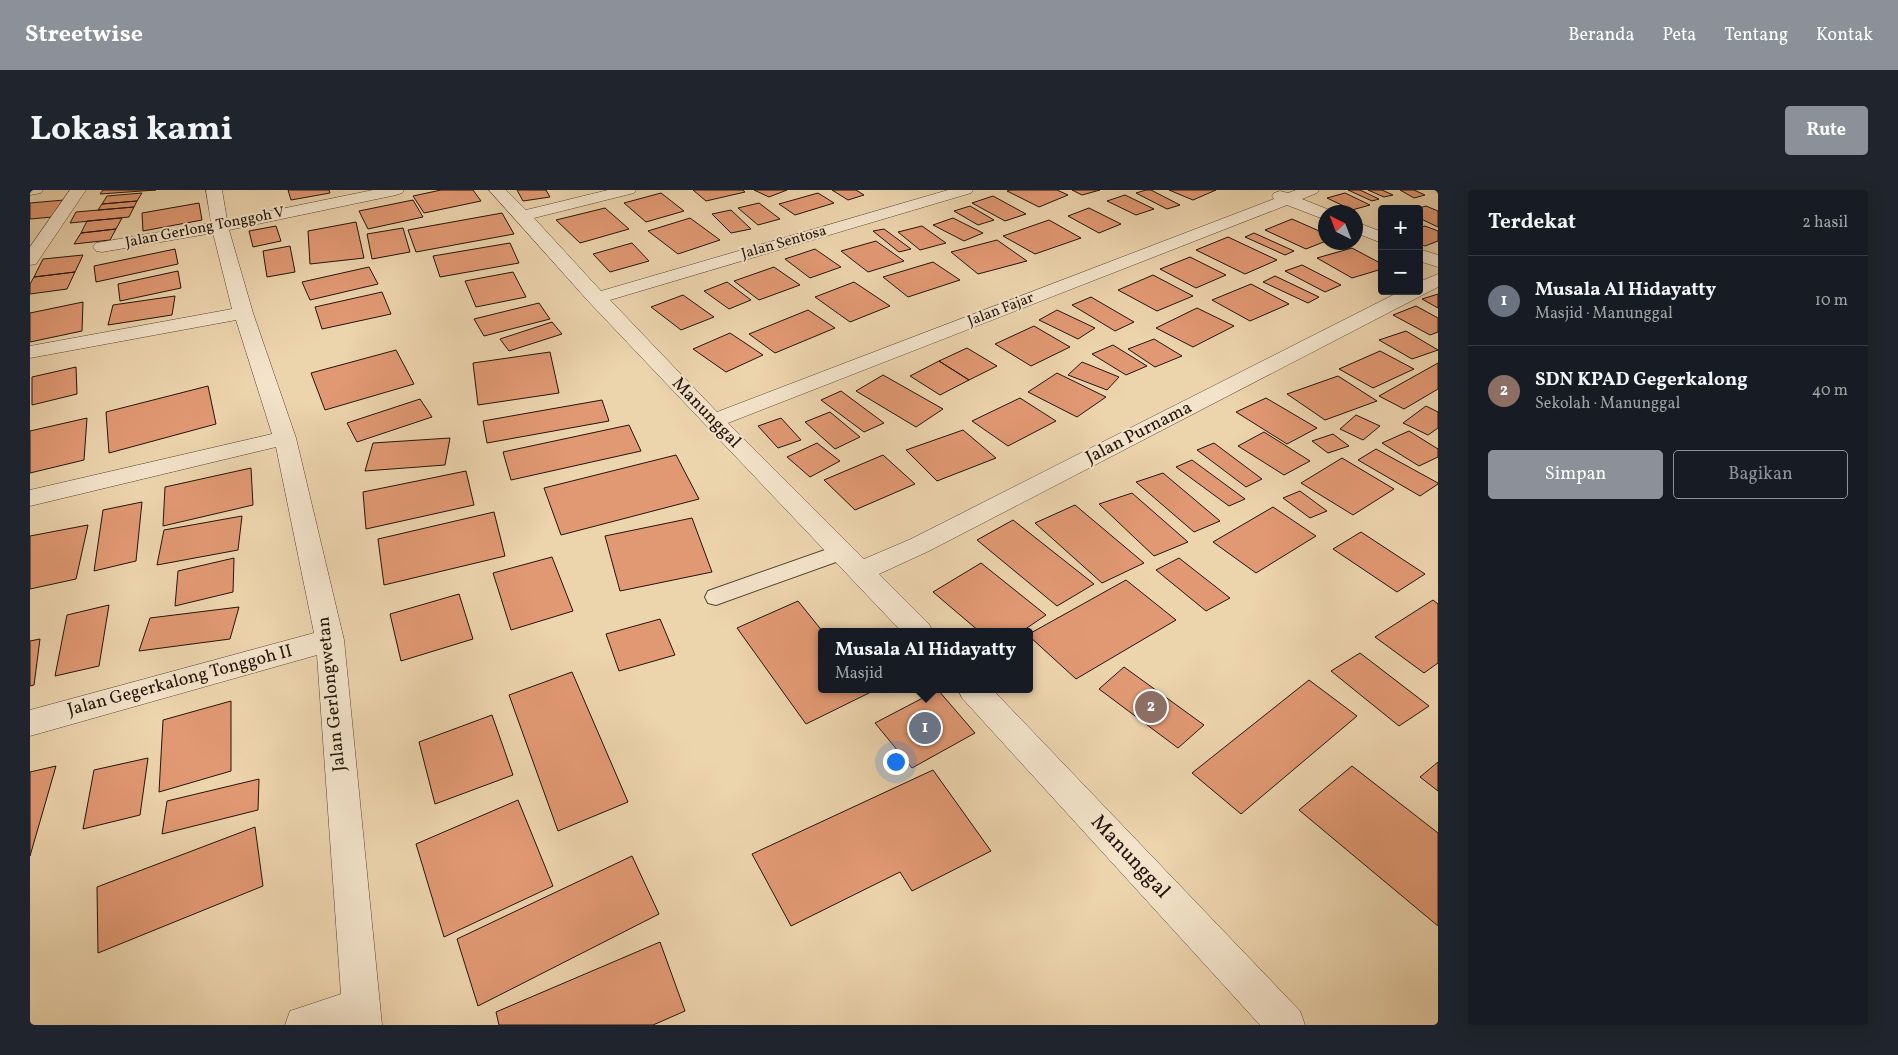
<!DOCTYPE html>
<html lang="id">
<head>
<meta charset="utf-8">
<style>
  :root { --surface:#171b24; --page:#20242c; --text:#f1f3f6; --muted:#9ea1a6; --line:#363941; --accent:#8c9099 }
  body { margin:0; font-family:Vollkorn,serif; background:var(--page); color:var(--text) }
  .controls { position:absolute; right:15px; top:15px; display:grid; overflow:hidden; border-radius:5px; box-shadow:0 5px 20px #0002 }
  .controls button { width:45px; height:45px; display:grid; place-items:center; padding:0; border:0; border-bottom:1px solid var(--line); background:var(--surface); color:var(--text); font:25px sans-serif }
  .compass { position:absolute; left:1288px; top:15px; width:45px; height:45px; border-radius:50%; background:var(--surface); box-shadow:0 5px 20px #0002; rotate:318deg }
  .you { position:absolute; left:865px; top:571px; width:18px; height:18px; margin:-12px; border:4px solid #fff; border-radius:50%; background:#1a73e8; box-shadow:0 0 0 8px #1a73e833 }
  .badge { display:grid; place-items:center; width:32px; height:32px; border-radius:50%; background:var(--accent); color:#fff; font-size:16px; font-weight:700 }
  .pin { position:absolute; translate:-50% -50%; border:2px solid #fff; box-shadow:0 1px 5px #0006 }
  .popup { position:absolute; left:788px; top:438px; width:215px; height:65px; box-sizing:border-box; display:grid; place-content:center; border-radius:5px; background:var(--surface); filter:drop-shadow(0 1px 4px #0005); font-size:16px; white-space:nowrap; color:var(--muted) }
  .popup b { font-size:19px; color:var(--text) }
  .popup::after { content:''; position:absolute; left:50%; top:100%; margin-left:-10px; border:10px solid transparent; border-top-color:var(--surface) }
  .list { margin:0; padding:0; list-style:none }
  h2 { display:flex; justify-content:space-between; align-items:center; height:65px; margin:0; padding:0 20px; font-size:21px }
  h2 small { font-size:16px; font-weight:400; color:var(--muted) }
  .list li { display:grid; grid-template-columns:32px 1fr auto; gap:15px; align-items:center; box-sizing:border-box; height:90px; padding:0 20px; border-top:1px solid var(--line) }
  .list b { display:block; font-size:19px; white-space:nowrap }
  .list p { margin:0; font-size:16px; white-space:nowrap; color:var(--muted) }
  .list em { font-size:16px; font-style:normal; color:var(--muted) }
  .actions { display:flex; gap:10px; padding:15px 20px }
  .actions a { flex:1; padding:11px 0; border:1px solid var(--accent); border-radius:5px; text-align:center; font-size:18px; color:var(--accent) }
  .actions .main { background:var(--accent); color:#fff }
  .map { position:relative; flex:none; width:1408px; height:835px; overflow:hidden; border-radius:5px }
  header { display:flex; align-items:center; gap:30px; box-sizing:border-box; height:70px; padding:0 25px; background:var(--accent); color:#fff }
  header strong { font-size:24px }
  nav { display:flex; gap:28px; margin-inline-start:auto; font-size:18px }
  .intro { display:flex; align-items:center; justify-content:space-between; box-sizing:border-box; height:120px; padding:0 30px }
  h1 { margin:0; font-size:35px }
  .button { padding:12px 22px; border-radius:5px; background:var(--accent); color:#fff; font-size:18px; font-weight:700 }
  main { display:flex; gap:30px; padding:0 30px }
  aside { flex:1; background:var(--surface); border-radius:5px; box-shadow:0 5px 20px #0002 }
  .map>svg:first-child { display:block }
  .building { fill:#e19973; stroke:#221506 }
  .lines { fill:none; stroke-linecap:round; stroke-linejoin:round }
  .service-casing { stroke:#544530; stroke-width:2 }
  .minor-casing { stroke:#544530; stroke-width:1 }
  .service { fill:#f3e3ca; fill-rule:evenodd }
  .minor { fill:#f3e3ca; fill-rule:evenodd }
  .labels { text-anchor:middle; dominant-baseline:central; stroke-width:4; stroke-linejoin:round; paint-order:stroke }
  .far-street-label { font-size:15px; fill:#221506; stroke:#f3e3ca }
  .street-label { font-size:18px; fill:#221506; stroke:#f3e3ca }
  .near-street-label { font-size:21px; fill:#221506; stroke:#f3e3ca }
</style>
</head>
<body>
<header>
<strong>Streetwise</strong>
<nav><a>Beranda</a><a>Peta</a><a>Tentang</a><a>Kontak</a></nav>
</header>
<div class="intro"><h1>Lokasi kami</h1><a class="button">Rute</a></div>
<main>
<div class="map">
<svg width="1408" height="835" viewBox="0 0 1408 835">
  <rect width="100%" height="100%" fill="#ecd4ad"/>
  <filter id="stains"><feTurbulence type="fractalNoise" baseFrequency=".004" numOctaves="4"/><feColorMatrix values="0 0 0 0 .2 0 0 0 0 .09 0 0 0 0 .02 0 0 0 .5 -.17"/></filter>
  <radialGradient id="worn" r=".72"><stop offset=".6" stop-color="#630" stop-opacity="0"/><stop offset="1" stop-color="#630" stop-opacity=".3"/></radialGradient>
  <path class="building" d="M73 0H126L70 4Z
    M258 0H299L300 3 261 10Z
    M411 0H443L451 11 394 23 383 6Z
    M487 0H516L520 7 493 11Z
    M663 0H713L715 2 676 11Z
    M724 0H757L739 7Z
    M802 0H826L834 5 818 10Z
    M981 0H1027L1038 5 1009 17 977 1Z
    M1042 0H1070L1052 5Z
    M1116 0H1121L1150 15 1137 19 1106 3Z
    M1139 0H1186L1163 10Z
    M1318 0H1330L1349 9 1342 11Z
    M1338 0H1352L1363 5 1354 7Z
    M1370 0H1384L1395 5 1384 8Z
    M112 3 107 11 72 14 77 6Z
    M631 3 654 21 616 32 594 13Z
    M788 3 804 13 765 25 749 14Z
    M1315 3 1340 15 1322 20 1297 8Z
    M1095 5 1124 19 1106 25 1077 11Z
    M963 6 996 24 975 31 942 13Z
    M34 10 23 27 0 29V13Z
    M383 10 393 27 338 39 329 21Z
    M107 11 104 17 68 20 72 14Z
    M169 13 172 30 113 41 112 23Z
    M729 13 750 29 728 35 708 18Z
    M940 16 964 30 948 35 924 21Z
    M1396 16 1408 21V37L1389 28V19H1386Z
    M104 17 99 27 40 33 46 22Z
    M575 18 599 39 550 53 526 30Z
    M1059 18 1091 34 1069 43 1038 26Z
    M701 20 721 39 701 43 682 24Z
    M472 23 484 44 386 62 378 40Z
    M92 28 86 39 51 43 57 31Z
    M660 28 690 50 648 64 618 41Z
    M923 28 953 43 934 51 903 35Z
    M1262 29 1296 44V51L1276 59 1235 40Z
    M1019 30 1051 48 1005 64 973 46Z
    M326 32 334 68 280 74 278 41Z
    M246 36 251 51 223 57 219 41Z
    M892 36 916 53 890 60 868 42Z
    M1395 36 1408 41V51L1395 56 1389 54V38Z
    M373 38 380 62 342 69 337 44Z
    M86 39 80 50 44 54 51 43Z
    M854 39 881 59 869 62 843 41Z
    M1224 43 1264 61 1255 65 1215 47Z
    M1198 47 1247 70 1215 84 1166 60Z
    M967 50 997 71 948 84 921 62Z
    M846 51 874 71 838 82 811 61Z
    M480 53 489 73 410 87 403 66Z
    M602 53 619 71 580 82 563 64Z
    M260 56 265 82 237 87 233 61Z
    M1322 58 1352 74V79L1322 88 1287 68Z
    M145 59 148 74 66 92 64 76Z
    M785 59 811 77 780 88 755 69Z
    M53 65 45 82 4 87 13 69Z
    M1160 67 1196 85 1166 98 1130 79Z
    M903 72 930 90 878 107 853 87Z
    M1272 75 1311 95 1295 102 1255 81Z
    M339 77 348 94 280 110 272 92Z
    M744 77 770 95 729 110 704 91Z
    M148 81 151 98 90 111 88 94Z
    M45 82 37 99 0 104V94L4 87Z
    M483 82 496 107 446 117 435 91Z
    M1123 85 1163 106 1127 121 1088 100Z
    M1245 86 1289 107 1278 113 1233 92Z
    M697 92 721 110 699 119 674 101Z
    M824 92 860 116 820 132 785 107Z
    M1221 94 1259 114 1220 131 1182 110Z
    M352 102 361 124 292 139 285 117Z
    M1408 104V118L1392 109Z
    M653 105 684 127 651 140 621 117Z
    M145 106 142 125 78 135 83 115Z
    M1061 107 1104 132 1085 141 1042 115Z
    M53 112 52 141 0 152V123Z
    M509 113 520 129 454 146 444 129Z
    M1386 116 1408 128V142L1400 145 1363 125Z
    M1167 118 1204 136 1163 157 1126 138Z
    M778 120 805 138 745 163 719 144Z
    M1027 120 1065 138 1048 149 1009 130Z
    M522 132 532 144 479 161 470 149Z
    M1004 136 1040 157 1001 176 965 154Z
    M1376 141 1408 160 1382 169 1349 150Z
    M700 143 733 165 696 182 663 159Z
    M1124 149 1152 166 1125 177 1098 159Z
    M1083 155 1117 176 1096 185 1062 164Z
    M937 158 967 176 939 190 909 171Z
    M366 160 384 194 295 220 281 183Z
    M1350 161 1384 179 1343 198 1309 179Z
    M520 162 529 203 448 215 443 173Z
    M909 171 939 190 910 205 880 186Z
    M1052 172 1089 187 1077 200 1038 185Z
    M1408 173V199L1374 219 1349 206Z
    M46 177 47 204 2 215V187Z
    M1027 183 1076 207 1047 227 998 202Z
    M853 185 913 219 886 237 826 201Z
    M1308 186 1347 211 1295 230 1257 204Z
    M178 196 186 234 79 263 76 222Z
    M811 201 854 233 834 242 791 210Z
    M990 208 1026 231 978 256 942 231Z
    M1236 208 1287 238 1257 254 1206 222Z
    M390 209 402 227 327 252 317 233Z
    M572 210 579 231 457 253 453 231Z
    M1396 216 1408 222V238L1398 245 1373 233Z
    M800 222 830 247 805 259 775 232Z
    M1326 225 1350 236 1333 250 1310 239Z
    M57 228 54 270 0 283V241Z
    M751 228 771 250 748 258 728 236Z
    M599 235 611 261 481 290 473 262Z
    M933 240 966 268 907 291 876 260Z
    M1379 241 1408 259V267L1389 276 1352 253Z
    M1234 242 1280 271 1254 285 1208 256Z
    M1303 244 1319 256 1298 263 1282 251Z
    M420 248 415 275 335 281 343 253Z
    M787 253 810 271 780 287 757 267Z
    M1184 253 1232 289 1216 297 1167 260Z
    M1346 259 1408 293V294L1390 306 1328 270Z
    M646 265 669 309 531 345 514 298Z
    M853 265 885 294 825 320 794 290Z
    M1312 268 1364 299 1323 325 1271 293Z
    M1162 270 1215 309 1199 316 1146 277Z
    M221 278 223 315 133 336 135 297Z
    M436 281 444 315 336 339 333 302Z
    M1133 283 1190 331 1164 342 1106 292Z
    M1270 301 1297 321 1280 328 1253 308Z
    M1102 303 1158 352 1124 366 1069 314Z
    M112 312 106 371 64 381 73 320Z
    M1045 315 1114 373 1072 393 1005 333Z
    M1243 317 1286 346 1226 383 1183 352Z
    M464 322 475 366 354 395 348 349Z
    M212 326 208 360 127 375 134 340Z
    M662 328 682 382 590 401 575 346Z
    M983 330 1064 394 1027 416 947 350Z
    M58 335 46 389 0 399V346Z
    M1331 342 1395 384 1367 402 1303 359Z
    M522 367 543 421 481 440 463 383Z
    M204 368 203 402 145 416 148 381Z
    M1149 368 1200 408 1176 421 1126 380Z
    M951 373 1016 425 991 442H950L903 402Z
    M1096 390 1146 430 1046 489 999 446V444Z
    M429 404 443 449 371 471 360 424Z
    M1403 410 1408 414V473L1394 483 1345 447Z
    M768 411 793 442 791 499H839L841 502 776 534 707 438Z
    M79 415 69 476 25 486 37 425Z
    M209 417 200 449 109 461 120 428Z
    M630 429 645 465 589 481 576 444Z
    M10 449 4 495 0 496V451Z
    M1330 463 1399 516 1369 536 1301 481Z
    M1094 477 1174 535 1148 558 1069 499Z
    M542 482 598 612 528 641 479 505Z
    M1279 490 1327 526 1211 624 1162 583Z
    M908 500 945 543 882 578 845 533Z
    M201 511V581L129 602 133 530Z
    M462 525 483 585 405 614 389 552Z
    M118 568 110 625 53 639 64 580Z
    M1408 572V601L1390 587Z
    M26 576 0 666V582Z
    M1322 576 1408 643V736L1269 620Z
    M903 580 961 661 882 701 870 682 761 736 722 664Z
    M229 589 228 620 132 644 137 611Z
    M488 610 523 696 414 747 386 654Z
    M225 637 233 696 68 763 67 697Z
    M602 666 629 724 448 816 427 749Z
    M630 752 655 821 623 835H469L466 822Z"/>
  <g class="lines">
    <defs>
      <path id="service" d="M812 354 820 357 823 362 820 367 686 415 678 413 675 407 678 401Z"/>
      <path id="minor" d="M0 0H13L11 3 0 5Z
        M40 0H56L6 74 0 75V57Z
        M176 0H192L197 30 343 0H374L372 3 366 5 199 40 223 123 266 248 314 450 352 835H255L260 821 311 804 287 465 0 546V520L284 443 246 257 0 316V300L242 244 206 130 0 168V156L202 119 183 43 72 62 66 61 63 57 66 53 72 52 181 33Z
        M459 0H476L496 20 578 0H606L604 3 504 28 571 101 918 0H943L941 3 580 110 687 222 1244 9 1242 6 1244 3 1250 1 1258 3 1266 0H1289L1287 3 1272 9 1302 21 1296 22V30L1257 15 698 233 834 369 881 349 1371 101H1389V92L1408 84V97L899 361 849 384 899 434 903 442H872L559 112Z
        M1326 32 1352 42V53L1326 43Z
        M1389 59 1408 65V77L1389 71Z
        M928 499H962L1270 821 1275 835H1230L932 508Z"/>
    </defs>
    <use href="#service" class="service-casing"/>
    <use href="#minor" class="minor-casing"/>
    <use href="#service" class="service"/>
    <use href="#minor" class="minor"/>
  </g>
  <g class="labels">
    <g class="far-street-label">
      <text transform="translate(175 38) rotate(-11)">Jalan Gerlong Tonggoh V</text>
      <text transform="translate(754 53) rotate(-16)">Jalan Sentosa</text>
      <text transform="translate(971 120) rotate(-21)">Jalan Fajar</text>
    </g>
    <g class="street-label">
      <text transform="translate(676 223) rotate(46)">Manunggal</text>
      <text transform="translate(1109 243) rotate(-27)">Jalan Purnama</text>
      <text transform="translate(150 491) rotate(-15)">Jalan Gegerkalong Tonggoh II</text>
      <text transform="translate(302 504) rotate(-96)">Jalan Gerlongwetan</text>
    </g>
    <g class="near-street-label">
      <text transform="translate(1100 667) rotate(47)">Manunggal</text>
    </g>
  </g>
  <rect width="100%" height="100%" filter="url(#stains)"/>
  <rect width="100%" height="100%" fill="url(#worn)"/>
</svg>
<div class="controls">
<button>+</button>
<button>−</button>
</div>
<svg class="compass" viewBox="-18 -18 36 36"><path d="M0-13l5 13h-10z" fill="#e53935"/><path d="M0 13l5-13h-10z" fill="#9ea1a6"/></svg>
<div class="you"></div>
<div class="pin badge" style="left:895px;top:538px;background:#6b7280">1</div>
<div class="popup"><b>Musala Al Hidayatty</b>Masjid</div>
<div class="pin badge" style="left:1121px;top:517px;background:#8d6e63">2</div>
</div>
<aside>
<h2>Terdekat<small>2 hasil</small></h2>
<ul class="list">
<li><span class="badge" style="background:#6b7280">1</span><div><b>Musala Al Hidayatty</b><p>Masjid · Manunggal</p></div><em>10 m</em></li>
<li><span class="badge" style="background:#8d6e63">2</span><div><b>SDN KPAD Gegerkalong</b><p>Sekolah · Manunggal</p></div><em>40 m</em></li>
</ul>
<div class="actions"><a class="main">Simpan</a><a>Bagikan</a></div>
</aside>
</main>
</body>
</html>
